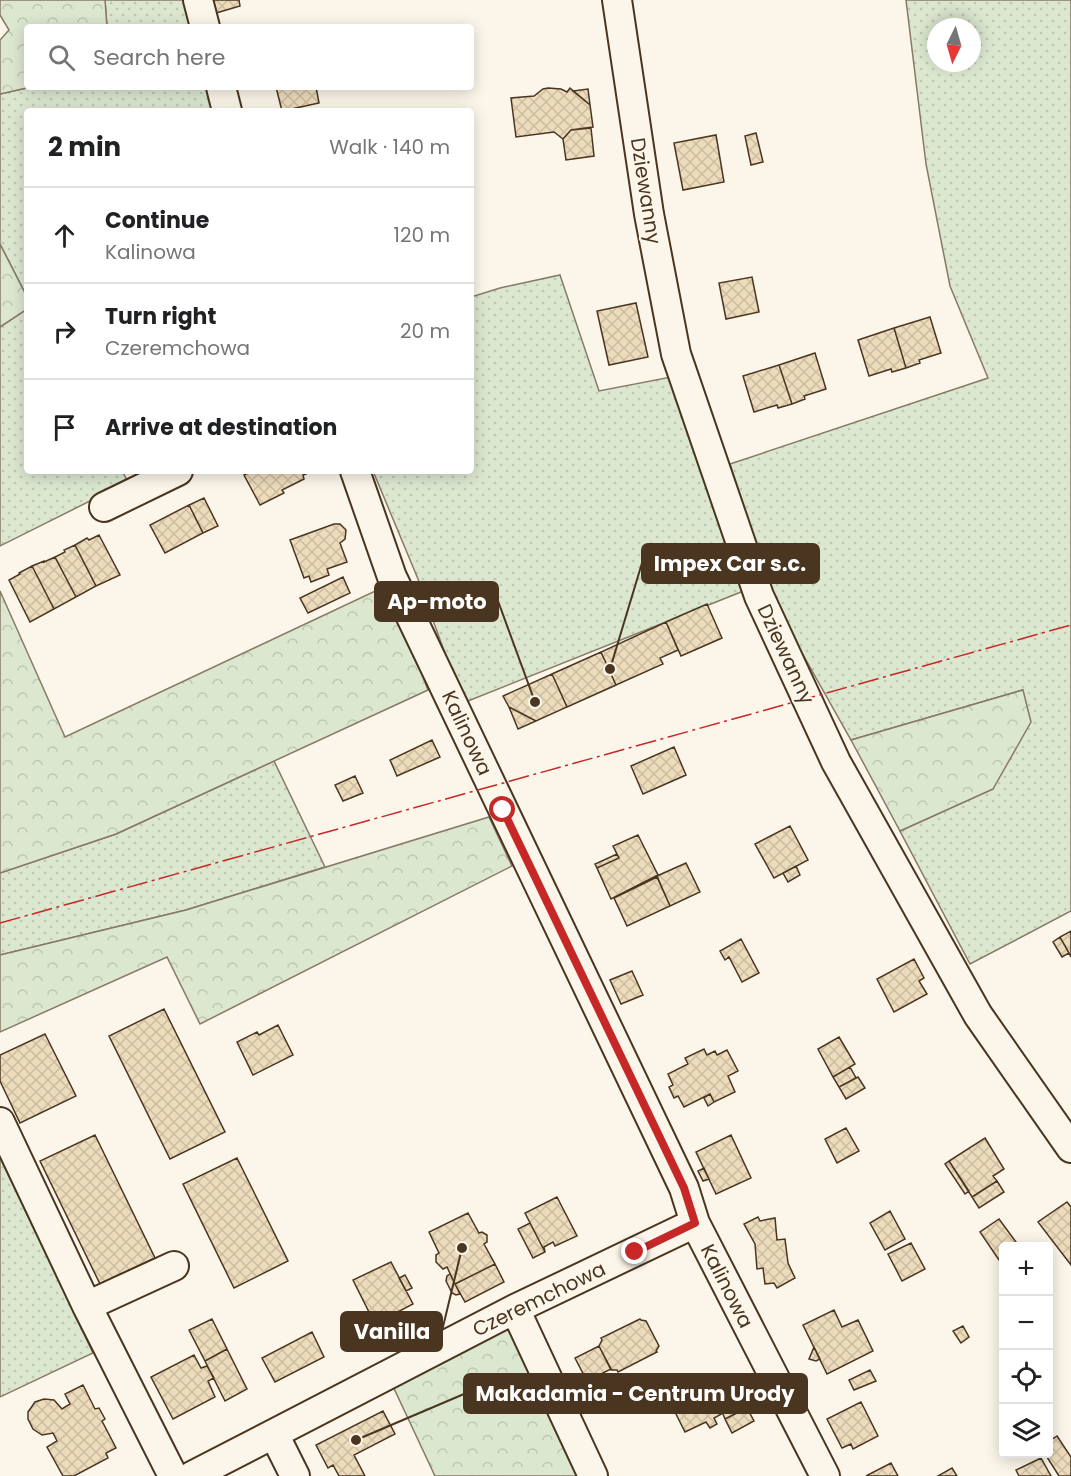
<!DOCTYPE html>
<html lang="en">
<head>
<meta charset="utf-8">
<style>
  :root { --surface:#fff; --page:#f2f2f2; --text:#202124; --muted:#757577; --line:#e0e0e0 }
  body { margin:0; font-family:Poppins,sans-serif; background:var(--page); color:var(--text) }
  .controls { position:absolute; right:18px; bottom:18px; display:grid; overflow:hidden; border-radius:6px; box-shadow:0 3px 15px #0003 }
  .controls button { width:54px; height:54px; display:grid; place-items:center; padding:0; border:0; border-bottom:2px solid var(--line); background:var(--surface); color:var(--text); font:30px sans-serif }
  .compass { position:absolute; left:927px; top:18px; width:54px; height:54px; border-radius:50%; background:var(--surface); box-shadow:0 3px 15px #0003; rotate:185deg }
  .stop { position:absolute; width:18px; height:18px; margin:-14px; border:4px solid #c62828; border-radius:50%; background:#fff }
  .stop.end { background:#c62828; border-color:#fff; box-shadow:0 2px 6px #0008 }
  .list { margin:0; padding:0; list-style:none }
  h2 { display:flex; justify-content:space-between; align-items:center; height:78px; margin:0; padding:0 24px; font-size:26px }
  h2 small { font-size:20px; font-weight:400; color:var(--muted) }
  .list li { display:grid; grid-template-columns:39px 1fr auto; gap:18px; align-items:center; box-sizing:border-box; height:96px; padding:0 24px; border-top:2px solid var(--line) }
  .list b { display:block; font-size:22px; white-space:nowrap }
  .list p { margin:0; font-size:20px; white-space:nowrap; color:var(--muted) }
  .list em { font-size:20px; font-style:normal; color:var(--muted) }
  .icon { flex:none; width:33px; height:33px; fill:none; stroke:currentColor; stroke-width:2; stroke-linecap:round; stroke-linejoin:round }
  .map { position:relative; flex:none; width:1071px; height:1476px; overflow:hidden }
  .search { position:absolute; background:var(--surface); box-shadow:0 3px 15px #0003; left:24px; top:24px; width:450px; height:66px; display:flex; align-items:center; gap:15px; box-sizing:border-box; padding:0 21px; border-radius:6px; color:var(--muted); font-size:22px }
  .panel { position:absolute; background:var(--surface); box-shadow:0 3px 15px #0003; left:24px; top:108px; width:450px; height:366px; border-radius:6px }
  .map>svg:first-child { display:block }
  .grass { fill:url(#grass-dots); stroke:#887966; stroke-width:1.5; fill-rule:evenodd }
  .forest { fill:url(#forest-crowns); stroke:#887966; stroke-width:1.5 }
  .building { fill:url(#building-cross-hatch); stroke:#4a3520; stroke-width:1.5 }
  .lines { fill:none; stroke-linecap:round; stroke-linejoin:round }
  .minor-casing { stroke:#4a3520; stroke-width:32 }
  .minor { stroke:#fbf6e9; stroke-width:28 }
  .power { stroke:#c62828; stroke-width:1.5; stroke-dasharray:21 4.5 3 4.5; stroke-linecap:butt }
  .route { stroke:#c62828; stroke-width:8 }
  .labels { text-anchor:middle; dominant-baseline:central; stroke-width:4.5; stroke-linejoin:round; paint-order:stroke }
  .street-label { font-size:20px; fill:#4a3520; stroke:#fbf6e9 }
  .leader { fill:none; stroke:#4a3520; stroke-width:2 }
  .callout-dot { fill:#4a3520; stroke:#fbf6e9; stroke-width:2 }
  .callout { fill:#4a3520; stroke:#4a3520; stroke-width:2 }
  .callout-label { font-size:21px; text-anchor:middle; font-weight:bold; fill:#fff }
</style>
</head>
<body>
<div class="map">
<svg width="1071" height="1476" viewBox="0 0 1071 1476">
  <defs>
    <pattern id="grass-dots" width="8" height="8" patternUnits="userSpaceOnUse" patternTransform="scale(1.5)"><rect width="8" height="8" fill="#dce7d0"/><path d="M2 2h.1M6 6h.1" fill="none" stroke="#bec7b2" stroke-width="1.8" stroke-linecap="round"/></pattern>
    <pattern id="forest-crowns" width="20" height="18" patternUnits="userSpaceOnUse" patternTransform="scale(1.5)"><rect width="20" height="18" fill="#dce7d0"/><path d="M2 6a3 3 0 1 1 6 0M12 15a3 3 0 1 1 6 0" fill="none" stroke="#bec7b2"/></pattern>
    <pattern id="building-cross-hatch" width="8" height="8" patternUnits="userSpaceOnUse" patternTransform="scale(1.5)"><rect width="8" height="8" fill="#ecdcbc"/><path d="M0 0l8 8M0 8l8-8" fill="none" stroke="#ccbda1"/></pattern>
  </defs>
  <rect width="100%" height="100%" fill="#fbf6e9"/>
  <path class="grass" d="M105 0H186L193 27H107Z
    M906 0H1071V911L970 964 900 831 993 789 1022 690 851 740 770 596 730 464 988 378 950 286 926 164ZM936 27H972V63H936Z
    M31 87H209L215 111H27V297L0 244V94Z
    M560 275 599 391 671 377 746 590 463 703 418 579 373 471H471V297L500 288Z
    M27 309V471H122L128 482 0 546V327Z
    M274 761 325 867 186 910 0 955V873L116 834Z
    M0 1157 93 1353 0 1397Z"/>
  <path class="forest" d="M0 0H105L107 27H27V87H31L0 94V40L9 30 0 15Z
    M0 244 27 297V309L0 327Z
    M388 585 428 690 116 834 0 873V591L65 737Z
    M1023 690 1031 722 993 789 900 831 851 740Z
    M489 817 512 866 200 1024 167 957 0 1032V955L186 910Z
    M510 1319 586 1476H435L391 1382Z"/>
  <path class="building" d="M212 0H239L240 6 216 13Z
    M276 87H316L319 103 282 111Z
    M548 88 561 89 567 92 570 88 590 105 593 127 571 130 563 139 554 132 516 137 511 98 534 96 543 89Z
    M588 89 590 105 573 91Z
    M591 128 594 156 566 160 563 139 571 130Z
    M756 133 763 162 751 165 745 136Z
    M716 135 724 182 683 190 674 143Z
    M752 277 759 312 726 319 719 283Z
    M636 303 648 357 609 365 597 311Z
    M930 317 941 353 919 360 920 363 906 368 894 328Z
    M894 328 906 368 892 372 891 369 869 376 858 340Z
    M815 353 826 389 804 396 805 399 792 404 779 365Z
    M779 365 792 404 778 408 777 405 754 412 743 376Z
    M252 471H305L306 474 303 475 304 479 282 490 284 493 260 505 244 475Z
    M204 498 218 526 203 533 189 505Z
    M189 505 203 533 165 553 150 525Z
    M334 524H340L346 530 345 539 340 543 347 562 327 569 329 575 311 582 309 576 304 578 290 540Z
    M99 535 120 575 96 586 75 545 87 538 89 540Z
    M75 545 96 586 76 597 55 557 65 552 64 550Z
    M55 557 76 597 54 609 32 566 44 561V562Z
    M32 566 54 609 30 622 9 580 20 574 19 573Z
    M343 577 350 593 308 613 300 598Z
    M707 604 722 638 681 656 666 622Z
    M666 622 678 650 660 658 663 664 616 685 601 652Z
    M601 652 616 685 567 707 552 674Z
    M552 674 567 707 536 721 509 707 503 696Z
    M509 707 536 721 518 729Z
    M432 740 440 757 397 776 390 760Z
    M674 747 686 775 643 794 631 766Z
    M355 776 363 793 343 801 335 785Z
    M790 826 808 860 774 878 755 844Z
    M638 835 658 875 611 899 597 868 619 858 613 846Z
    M617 854 619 858 597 868 595 864Z
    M686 863 700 892 670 906 657 876Z
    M796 866 800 875 788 882 783 873Z
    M657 877 670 906 627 926 614 898Z
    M1071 931V957L1060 937Z
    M1060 937 1069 953 1062 957 1053 942Z
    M741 939 759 973 742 982 729 957 725 960 720 951Z
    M914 959 924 978 919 981 927 994 894 1012 877 979Z
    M632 971 643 995 621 1004 610 980Z
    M164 1009 225 1132 170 1159 109 1036Z
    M278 1025 293 1055 253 1075 237 1042 257 1032 259 1035Z
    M45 1034 76 1096 20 1123 0 1081V1055Z
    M839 1037 855 1064 833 1077 818 1049Z
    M704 1049 707 1055 715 1051 717 1055 727 1050 738 1071 728 1076 735 1092 714 1102 710 1094 684 1107 678 1096 674 1098 669 1087 673 1085 668 1074 688 1064 685 1058Z
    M850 1067 856 1078 839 1087 833 1077Z
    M858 1077 865 1088 846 1099 839 1087Z
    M710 1094 714 1102 708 1106 704 1098Z
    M846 1128 859 1151 837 1163 825 1139Z
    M95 1135 155 1258 100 1284 40 1161Z
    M731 1135 751 1178 716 1194 696 1152Z
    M985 1138 1004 1169 993 1176 997 1181 972 1197 949 1161Z
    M237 1158 288 1261 234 1288 183 1184Z
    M949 1161 969 1191 965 1194 945 1164Z
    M704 1168 709 1179 703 1181 698 1171Z
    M997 1181 1004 1192 979 1208 972 1197Z
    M557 1197 577 1236 555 1246 553 1242 544 1247 545 1252 525 1213Z
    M1067 1202 1071 1207V1265L1038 1222Z
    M890 1211 905 1239 885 1250 870 1223Z
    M468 1213 479 1233 482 1232 487 1235V1242L484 1244 495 1264 455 1284 447 1267 443 1269 436 1262V1255L439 1253 429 1232Z
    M758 1217 760 1221 775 1218 777 1240 785 1239 788 1263 795 1278 777 1288 774 1283 765 1284 763 1268 757 1269 755 1244 744 1224Z
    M999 1219 1019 1246H1004V1257L999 1260 980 1232Z
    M530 1223 545 1252 533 1258 518 1229Z
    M911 1243 925 1269 902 1281 888 1254Z
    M391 1262 413 1304 375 1324 353 1280Z
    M495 1264 504 1282 465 1302 455 1284Z
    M450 1274 460 1294 456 1295 452 1293 446 1281 447 1276Z
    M405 1275 412 1288 406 1291 399 1278Z
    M834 1310 842 1327 858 1320 873 1351 827 1374 803 1325Z
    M212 1319 227 1349 205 1361 189 1330Z
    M640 1319 641 1320 646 1321 659 1346 656 1351 657 1352 618 1372 617 1370H611L599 1346 602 1340 601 1338Z
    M963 1326 969 1337 961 1343 953 1331Z
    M312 1332 324 1357 275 1382 262 1358Z
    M599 1346 611 1369 587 1381 575 1358Z
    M814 1347 820 1359 816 1361 809 1359Z
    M227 1349 247 1389 225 1401 205 1361Z
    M194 1355 201 1368 207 1366 214 1378 208 1381 215 1397 173 1419 151 1377Z
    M870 1370 876 1381 854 1390 849 1380Z
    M702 1380 705 1386 709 1387 714 1385 720 1387 723 1392 721 1398 727 1411 714 1418 717 1424 710 1428 706 1422 685 1432 668 1398Z
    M83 1385 95 1409 99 1408 105 1419 102 1421 116 1448 106 1453 108 1458 74 1476H63L47 1447 57 1441 53 1433 42 1435 33 1429 28 1419V1412L35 1402 44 1399 54 1400 62 1409 70 1404 65 1394Z
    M742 1397 747 1408 725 1419 723 1414 727 1411 725 1406Z
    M861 1402 878 1436 853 1449 851 1444 842 1448 827 1419Z
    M747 1408 754 1421 732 1433 725 1419Z
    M383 1411 395 1434 354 1455 365 1476H339L333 1465 328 1468 316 1445Z
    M1057 1436 1071 1457V1476H1059L1045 1454H1048V1442Z
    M1041 1458 1051 1476H1019L1016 1470Z
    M891 1463 898 1476H866Z
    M952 1468 957 1476H938Z"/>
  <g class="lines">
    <defs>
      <path id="minor" d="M198 0 205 27
        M617 0 649 214 676 354 759 596 836 762 978 1015 1071 1148
        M221 87 227 111
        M355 471 392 577 684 1188 695 1223 825 1476
        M104 507 178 471
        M0 1122 87 1306 173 1476
        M87 1306 174 1266
        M515 1309 593 1476
        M274 1434 295 1476
        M192 1476 515 1309 695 1223"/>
    </defs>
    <use href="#minor" class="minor-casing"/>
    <use href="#minor" class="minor"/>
    <path class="power" d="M0 923 1071 625"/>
  </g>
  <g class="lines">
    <path class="route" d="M503 810 684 1188 695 1223 635 1252"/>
  </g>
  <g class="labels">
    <g class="street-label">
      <text transform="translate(646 191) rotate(81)">Dziewanny</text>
      <text transform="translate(786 654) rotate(65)">Dziewanny</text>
      <text transform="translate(467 733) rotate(65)">Kalinowa</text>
      <text transform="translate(727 1286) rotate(63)">Kalinowa</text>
      <text transform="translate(539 1299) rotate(-26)">Czeremchowa</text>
    </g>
  </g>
  <path class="leader" d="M610 669L642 563M535 702L498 601M462 1248L442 1331M356 1440L464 1394"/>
  <g class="callout-dot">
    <circle cx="610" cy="669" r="6"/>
    <circle cx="535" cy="702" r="6"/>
    <circle cx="462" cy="1248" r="6"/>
    <circle cx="356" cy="1440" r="6"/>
  </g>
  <g class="callout">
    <rect x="642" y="544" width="177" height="39" rx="6"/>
    <rect x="375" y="582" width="123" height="39" rx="6"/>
    <rect x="341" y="1312" width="101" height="39" rx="6"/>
    <rect x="464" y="1374" width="343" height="39" rx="6"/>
  </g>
  <g class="callout-label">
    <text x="730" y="571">Impex Car s.c.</text>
    <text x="437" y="609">Ap-moto</text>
    <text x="392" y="1339">Vanilla</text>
    <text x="635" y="1401">Makadamia - Centrum Urody</text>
  </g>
</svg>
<div class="controls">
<button>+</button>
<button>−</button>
<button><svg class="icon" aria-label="locate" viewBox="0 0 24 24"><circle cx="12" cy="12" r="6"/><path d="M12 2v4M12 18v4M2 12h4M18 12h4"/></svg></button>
<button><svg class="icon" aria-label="layers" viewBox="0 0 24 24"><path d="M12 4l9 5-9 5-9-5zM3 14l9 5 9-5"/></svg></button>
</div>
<svg class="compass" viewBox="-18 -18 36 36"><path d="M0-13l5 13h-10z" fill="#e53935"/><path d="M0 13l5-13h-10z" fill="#757577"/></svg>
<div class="stop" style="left:503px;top:810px"></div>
<div class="stop end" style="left:635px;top:1252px"></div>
<div class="search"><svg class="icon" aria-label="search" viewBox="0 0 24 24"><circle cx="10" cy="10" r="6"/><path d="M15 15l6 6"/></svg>Search here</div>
<section class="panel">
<h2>2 min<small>Walk · 140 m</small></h2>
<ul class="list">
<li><svg class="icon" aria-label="ahead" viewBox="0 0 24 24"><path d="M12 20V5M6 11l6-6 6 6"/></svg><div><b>Continue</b><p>Kalinowa</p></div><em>120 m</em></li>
<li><svg class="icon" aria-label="right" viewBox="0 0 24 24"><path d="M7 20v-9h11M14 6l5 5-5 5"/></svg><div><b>Turn right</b><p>Czeremchowa</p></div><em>20 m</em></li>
<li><svg class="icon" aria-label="arrive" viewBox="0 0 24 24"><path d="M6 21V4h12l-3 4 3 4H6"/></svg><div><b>Arrive at destination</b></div></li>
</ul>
</section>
</div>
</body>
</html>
